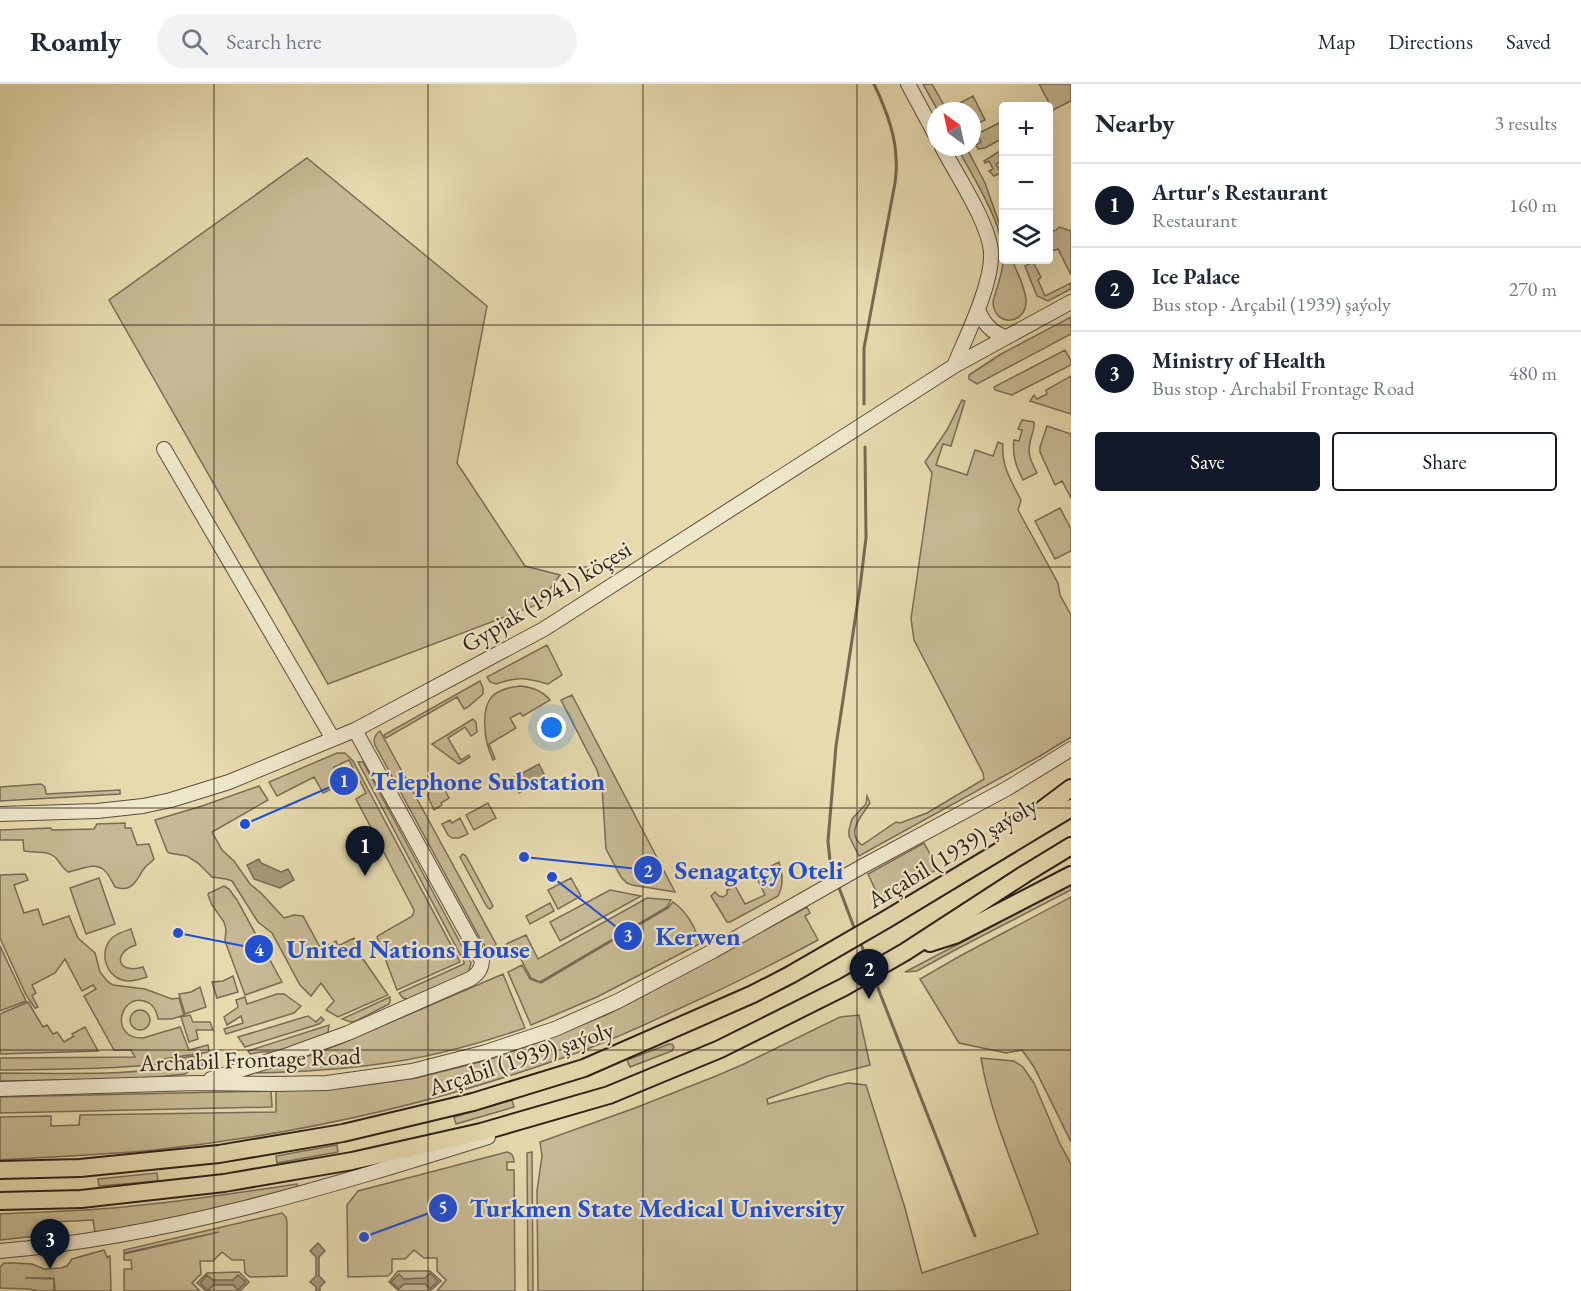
<!DOCTYPE html>
<html lang="en">
<head>
<meta charset="utf-8">
<style>
  :root { --surface:#fff; --page:#f2f2f3; --text:#1f2937; --muted:#747a83; --line:#e0e1e3; --accent:#111827 }
  body { margin:0; font-family:"EB Garamond",serif; background:var(--page); color:var(--text) }
  .controls { position:absolute; right:18px; top:18px; display:grid; overflow:hidden; border-radius:6px; box-shadow:0 6px 24px #0002 }
  .controls button { width:54px; height:54px; display:grid; place-items:center; padding:0; border:0; border-bottom:2px solid var(--line); background:var(--surface); color:var(--text); font:30px sans-serif }
  .compass { position:absolute; left:927px; top:18px; width:54px; height:54px; border-radius:50%; background:var(--surface); box-shadow:0 6px 24px #0002; rotate:327deg }
  .you { position:absolute; left:552px; top:644px; width:21px; height:21px; margin:-15px; border:4px solid #fff; border-radius:50%; background:#1a73e8; box-shadow:0 0 0 9px #1a73e833 }
  .badge { display:grid; place-items:center; width:39px; height:39px; border-radius:50%; background:var(--accent); color:#fff; font-size:20px; font-weight:700 }
  .pin { position:absolute; translate:-50% -50px; filter:drop-shadow(0 2px 3px #0008) }
  .pin::after { content:''; position:absolute; top:32px; width:21px; height:18px; background:inherit; clip-path:polygon(0 0,100% 0,50% 100%) }
  .list { margin:0; padding:0; list-style:none }
  h2 { display:flex; justify-content:space-between; align-items:center; height:78px; margin:0; padding:0 24px; font-size:26px }
  h2 small { font-size:20px; font-weight:400; color:var(--muted) }
  .list li { display:grid; grid-template-columns:39px 1fr auto; gap:18px; align-items:center; box-sizing:border-box; height:84px; padding:0 24px; border-top:2px solid var(--line) }
  .list b { display:block; font-size:22px; white-space:nowrap }
  .list p { margin:0; font-size:20px; white-space:nowrap; color:var(--muted) }
  .list em { font-size:20px; font-style:normal; color:var(--muted) }
  .actions { display:flex; gap:12px; padding:18px 24px }
  .actions a { flex:1; padding:14px 0; border:2px solid var(--accent); border-radius:6px; text-align:center; font-size:21px; color:var(--accent) }
  .actions .main { background:var(--accent); color:#fff }
  .icon { flex:none; width:33px; height:33px; fill:none; stroke:currentColor; stroke-width:2; stroke-linecap:round; stroke-linejoin:round }
  .map { position:relative; flex:none; width:1071px; height:1207px; overflow:hidden }
  header { display:flex; align-items:center; gap:36px; box-sizing:border-box; height:84px; padding:0 30px; background:var(--surface); border-bottom:2px solid var(--line) }
  header strong { font-size:28px }
  nav { display:flex; gap:33px; margin-inline-start:auto; font-size:21px }
  .search { width:420px; height:54px; background:var(--page); display:flex; align-items:center; gap:15px; box-sizing:border-box; padding:0 21px; border-radius:33px; color:var(--muted); font-size:22px }
  main { display:flex }
  aside { flex:1; background:var(--surface) }
  .map>svg:first-child { display:block }
  .green { fill:#c7ba94; stroke:#7a6c56; stroke-width:1.5 }
  .water { fill:#a79a7b; stroke:#766953; stroke-width:1.5 }
  .lines { fill:none; stroke-linecap:round; stroke-linejoin:round }
  .stream { stroke:#766953; stroke-width:3 }
  .minor-casing { stroke:#5b4e3e; stroke-width:16 }
  .major-casing { stroke:#2d1f18; stroke-width:20 }
  .minor { stroke:#efe7ca; stroke-width:14 }
  .major { stroke:#e6daae; stroke-width:16 }
  .grid { fill:none; stroke:#2d1f18; stroke-width:1.5; stroke-opacity:0.55 }
  .labels { text-anchor:middle; dominant-baseline:central; stroke-width:4.5; stroke-linejoin:round; paint-order:stroke }
  .street-label { font-size:24px; fill:#2d1f18; stroke:#efe7ca }
  .leader { fill:none; stroke:#1d4ed8; stroke-width:2 }
  .callout-dot { fill:#1d4ed8; stroke:#efe7ca; stroke-width:2 }
  .mark-label { font-size:18px; text-anchor:middle; font-weight:bold; fill:#fff }
  .callout-label { font-size:26px; text-anchor:middle; font-weight:bold; fill:#1d4ed8; stroke:#efe7ca; stroke-width:4.5; stroke-linejoin:round; paint-order:stroke }
</style>
</head>
<body>
<header>
<strong>Roamly</strong>
<div class="search"><svg class="icon" aria-label="search" viewBox="0 0 24 24"><circle cx="10" cy="10" r="6"/><path d="M15 15l6 6"/></svg>Search here</div>
<nav><a>Map</a><a>Directions</a><a>Saved</a></nav>
</header>
<main>
<div class="map">
<svg width="1071" height="1207" viewBox="0 0 1071 1207">
  <rect width="100%" height="100%" fill="#e6daae"/>
  <filter id="stains"><feTurbulence type="fractalNoise" baseFrequency=".00333" numOctaves="4"/><feColorMatrix values="0 0 0 0 .2 0 0 0 0 .09 0 0 0 0 .02 0 0 0 .5 -.17"/></filter>
  <radialGradient id="worn" r=".72"><stop offset=".6" stop-color="#630" stop-opacity="0"/><stop offset="1" stop-color="#630" stop-opacity=".3"/></radialGradient>
  <path class="green" d="M923 0H932L947 27H938Z
    M1039 0H1070L1071 1V17L1053 26Z
    M973 12 985 36 972 42V27H962L958 20Z
    M1003 37V54L985 64 978 65 976 61 981 58 977 50Z
    M957 63H966L985 99 1003 150 1004 176H1012C1017 188 1025 203 1026 216 1027 241 994 244 993 218 996 205 1002 192 1003 178 1006 142 973 94 957 63Z
    M1003 65V76L996 80 1001 89 994 92 989 87 993 85 989 77 985 79 984 77Z
    M307 74 487 222 457 379 525 482 560 491 539 520 328 600 109 216Z
    M1059 143 1071 147V191L1058 165 1049 168V148L1056 146Z
    M1033 178 1041 193 1038 196 1045 212 1071 199V205L1048 217 1037 212 1025 182Z
    M1071 233V250L977 300 969 295V291L1001 270Z
    M1065 266 1071 277V281L1012 311 995 306 994 303Z
    M1071 292V330L1030 317 1034 311 1037 315 1047 310 1046 306Z
    M962 316 965 317 951 362 943 360 936 381 967 391 975 366 993 372 998 358 1003 360C1001 381 1011 397 1021 416L1018 426 1058 499 1060 511 1071 531V653L1040 672 859 772 849 752V746L852 735 866 720 867 712 870 719C862 731 845 749 862 761L896 738 900 739 927 729 984 695 983 689 914 556 911 535 932 389 925 378 947 346Z
    M1022 336 1034 338C1035 346 1031 351 1030 359 1027 370 1032 379 1037 389L1023 396C1016 382 1012 372 1014 356L1019 357 1022 346 1018 345Z
    M1047 342 1071 350V414L1062 397 1055 401 1040 368V363Z
    M1060 424 1071 445V467L1055 475 1035 437Z
    M547 561 562 591 548 600C527 594 518 592 496 600L490 598 487 593Z
    M480 597 483 604V610L468 623 464 625 457 613 386 654 384 651Z
    M520 602C532 603 542 606 550 616L523 632 520 629 510 634 516 644 489 660 495 675 493 676C488 665 485 655 485 643 483 616 492 605 520 602Z
    M572 611 675 808 632 801 627 799 621 793 606 765 602 703 597 686 561 616Z
    M473 635 476 638 477 648 471 652 465 643 448 654 461 676 469 671 470 673 459 680 432 660Z
    M380 647 496 860 492 866 488 865 482 858 375 661C373 655 374 651 380 647Z
    M337 669H345L353 677 460 878 397 906 377 853 379 851 411 833 413 831 414 826 356 715 366 709 349 676 334 683 345 703 334 704 323 709 314 693 277 712 269 698Z
    M358 678H363L471 879 468 890 411 916 403 914 399 909 464 880V878Z
    M441 699 449 714 441 719 442 721 434 726 429 715 428 710 432 704Z
    M41 700 45 703 46 710 120 706V710L0 717V703Z
    M259 702 268 716 212 748 222 766 234 777 250 800 262 810 284 834 294 831 303 832 321 865 336 857 338 862 354 854 357 859 354 862 388 911 338 933 326 926 334 917 321 899 311 912 300 901 272 849 258 838 232 797 226 795 212 793 198 779 187 772 169 769 167 767 155 736 202 722Z
    M488 719 496 734 474 746 466 731Z
    M460 734 468 750 459 754H452L448 751 442 740 450 736 452 739Z
    M125 739V744H131L137 761 149 760 154 775C151 779 146 781 143 786 136 797 132 809 115 803 112 798 109 790 104 786 94 777 79 787 68 788 62 784 60 778 55 773 47 766 34 769 24 767L23 756H0V746L51 744 52 746 94 745 97 740Z
    M924 759 938 785 881 818 868 790Z
    M463 770 466 772 492 820 493 822 490 825 487 823 461 775 460 773Z
    M779 778C783 790 784 801 778 812L730 838H727L711 812 715 808 719 812 723 813 727 810V806L735 802 745 820 765 811 755 790Z
    M25 790 28 796 14 801 24 829 38 825 43 841 69 832 78 854 95 869 100 888 108 898 113 901 145 905 172 915 179 914 184 931 172 935H158C157 928 155 923 149 919 121 904 107 955 143 954L180 943 189 966 208 961 209 968 163 975 182 974 201 971V974C135 986 67 985 0 986V974L135 973 131 966H114L84 912 96 905 93 901 82 907 65 875 55 889 32 901 36 909 32 912 38 923 35 924 26 911 0 854V791Z
    M99 794 115 840 86 850 70 804Z
    M571 794 581 812 558 825 548 806Z
    M1071 801V806L955 866 917 887 905 888Z
    M224 802 229 805 237 816 282 898 245 911 225 857 226 845 224 838 212 821 208 811 209 809Z
    M610 806 641 812 560 857 550 838Z
    M1071 813V1058L1034 983 1022 966 1006 969 959 959 920 895 960 872Z
    M647 814 671 816 667 823 540 898 531 894 515 864 506 861 508 859 526 851 538 875Z
    M673 818C686 827 697 844 699 860L597 913 531 941 508 888 522 881 530 895 541 899 668 824Z
    M550 819 554 827 530 840 526 832Z
    M807 823 810 829 805 832 818 856C770 882 721 906 672 928 638 944 603 960 568 972 434 1020 295 1051 154 1066 102 1071 51 1073 0 1076V1033L51 1032V1042L79 1041 80 1031 276 1028V1007L350 1003 416 994 488 976 534 960 606 931 637 915Z
    M131 845 136 861C111 869 118 891 143 883L147 893C141 895 134 897 128 897 106 896 97 867 113 853 118 849 125 847 131 845Z
    M0 862 26 917 0 927Z
    M503 890 525 944C478 960 429 974 379 980 338 986 297 988 256 989L268 984 295 977 340 960Z
    M233 892 238 908 217 914 212 898 223 897Z
    M200 903 206 923 185 930 179 910 191 908Z
    M277 910H284L301 922 294 929 226 950 224 945 243 939 241 932 227 941 224 933 238 923 236 916 245 913 247 920Z
    M390 913V918L389 920 356 937 351 938 342 935Z
    M28 918 43 943 47 941 53 950 57 948 64 958 74 952 72 950 85 943 98 967 0 970V930Z
    M130 936a10 10 0 1 1 20 0a10 10 0 1 1-20 0Z
    M190 931 193 938H210L213 946H196L198 955 189 958 181 933Z
    M859 931 870 981 828 992 767 1015 768 1020 848 999 866 1001 905 1124 922 1189 1038 1150C1018 1091 991 1035 981 974L1014 977 1023 983 1034 999 1060 1060 1071 1080V1207H538L537 1107 542 1072 540 1058 635 1024 716 992 744 980 840 933Z
    M308 932 316 938 321 933 324 936 319 940 245 963 238 953Z
    M329 941 328 948 326 950 276 968H262L250 970 248 967Z
    M669 960H672L674 963 672 967 630 983 627 976Z
    M202 978V982L194 984 185 990 139 995 0 997V989C67 989 136 993 202 978Z
    M271 1007 272 1023 0 1029V1013Z
    M512 1016 514 1023 456 1040 454 1033Z
    M337 1061 338 1068 277 1079 276 1072Z
    M507 1068C512 1069 514 1072 514 1078H507V1086H514L515 1207H437L446 1196 437 1187V1174H424L414 1166 405 1175H392V1188L388 1192 348 1193 347 1121 358 1107Z
    M532 1068 533 1207H528L527 1069Z
    M157 1089 158 1097 99 1102 98 1095Z
    M297 1100 298 1103 195 1130 95 1149 93 1136 54 1138V1150L0 1156V1130C44 1128 89 1127 133 1122 188 1117 242 1108 297 1100Z
    M282 1129 286 1133 287 1139V1192L250 1193 245 1189 244 1176H232L222 1168 213 1177H200L201 1190 192 1199 200 1207H124V1185H132L131 1176H124V1170L219 1148 124 1169V1166Z
    M104 1166 107 1173 110 1172 111 1207H55L54 1194H25L54 1195V1207H38L29 1205 0 1204V1183L4 1179H14L32 1180 44 1185 61 1184 67 1182 72 1175Z
    M398 1187H430L441 1197 430 1207H399L389 1198Z
    M239 1188 249 1198 240 1207H206L197 1199 207 1189Z"/>
  <path class="water" d="M539 680 546 694 519 709 511 695Z
    M259 775 261 779 281 788 288 785 294 796 280 804 254 795 247 781Z
    M318 1159 325 1167 319 1173V1192L325 1198 320 1203V1207H316V1203L310 1198 316 1192V1173L310 1167Z
    M430 1189 438 1197 430 1205 425 1200H404L399 1205 391 1198 399 1190 404 1195 425 1194Z
    M207 1191 213 1196H233L238 1191 246 1198 238 1206 233 1201H213L208 1207 200 1199Z"/>
  <g class="lines">
    <path class="stream" d="M864 320V264L895 99C896 91 897 83 896 75 896 51 884 21 874 0
      M835 792 830 777 828 757 836 662 860 503 866 454 865 363
      M838 801 855 846
      M860 857 869 882
      M874 894 975 1152"/>
    <defs>
      <path id="minor" d="M908 0 936 52
        M942 63C956 90 989 139 991 168 993 199 966 253 954 282
        M978 225C983 239 991 249 1006 253
        M164 365 333 655
        M0 730 97 727 143 722 171 716 229 698 355 646 544 545 954 282 1071 218
        M211 995 285 972 348 949 470 895C478 890 481 886 482 877L355 646
        M0 1005 196 999 274 1000 327 999 412 987 486 968 555 945 618 917 713 867 863 782 1008 704 1071 665
        M0 1167C167 1153 328 1103 488 1053"/>
      <path id="major" d="M1007 752 1071 704
        M930 859 955 851 1071 791
        M0 1086 80 1084 219 1070 343 1049 473 1018 584 984 753 910 790 891 887 835 1071 724
        M0 1117 81 1115 224 1099 352 1077 481 1048 609 1011 720 965 844 903 905 868 1025 790 1071 762"/>
    </defs>
    <use href="#minor" class="minor-casing"/>
    <use href="#major" class="major-casing"/>
    <use href="#minor" class="minor"/>
    <use href="#major" class="major"/>
  </g>
  <path class="grid" d="M214 0V1207M428 0V1207M643 0V1207M857 0V1207M0 241H1071M0 483H1071M0 724H1071M0 966H1071"/>
  <g class="labels">
    <g class="street-label">
      <text transform="translate(546 512) rotate(-31)">Gypjak (1941) köçesi</text>
      <text transform="translate(952 768) rotate(-31)">Arçabil (1939) şaýoly</text>
      <text transform="translate(521 974) rotate(-18)">Arçabil (1939) şaýoly</text>
      <text transform="translate(250 975) rotate(-2)">Archabil Frontage Road</text>
    </g>
  </g>
  <path class="leader" d="M245 740L344 697M524 773L648 786M552 793L628 852M178 849L259 865M364 1153L443 1124"/>
  <g class="callout-dot">
    <circle cx="245" cy="740" r="6"/>
    <circle cx="524" cy="773" r="6"/>
    <circle cx="552" cy="793" r="6"/>
    <circle cx="178" cy="849" r="6"/>
    <circle cx="364" cy="1153" r="6"/>
    <circle cx="344" cy="697" r="15"/>
    <circle cx="648" cy="786" r="15"/>
    <circle cx="628" cy="852" r="15"/>
    <circle cx="259" cy="865" r="15"/>
    <circle cx="443" cy="1124" r="15"/>
  </g>
  <g class="mark-label">
    <text x="344" y="703">1</text>
    <text x="648" y="793">2</text>
    <text x="628" y="858">3</text>
    <text x="259" y="872">4</text>
    <text x="443" y="1130">5</text>
  </g>
  <g class="callout-label">
    <text x="488" y="706">Telephone Substation</text>
    <text x="759" y="795">Senagatçy Oteli</text>
    <text x="698" y="861">Kerwen</text>
    <text x="408" y="874">United Nations House</text>
    <text x="657" y="1133">Turkmen State Medical University</text>
  </g>
  <rect width="100%" height="100%" filter="url(#stains)"/>
  <rect width="100%" height="100%" fill="url(#worn)"/>
</svg>
<div class="controls">
<button>+</button>
<button>−</button>
<button><svg class="icon" aria-label="layers" viewBox="0 0 24 24"><path d="M12 4l9 5-9 5-9-5zM3 14l9 5 9-5"/></svg></button>
</div>
<svg class="compass" viewBox="-18 -18 36 36"><path d="M0-13l5 13h-10z" fill="#e53935"/><path d="M0 13l5-13h-10z" fill="#747a83"/></svg>
<div class="you"></div>
<div class="pin badge" style="left:365px;top:792px">1</div>
<div class="pin badge" style="left:869px;top:915px">2</div>
<div class="pin badge" style="left:50px;top:1185px">3</div>
</div>
<aside>
<h2>Nearby<small>3 results</small></h2>
<ul class="list">
<li><span class="badge">1</span><div><b>Artur's Restaurant</b><p>Restaurant</p></div><em>160 m</em></li>
<li><span class="badge">2</span><div><b>Ice Palace</b><p>Bus stop · Arçabil (1939) şaýoly</p></div><em>270 m</em></li>
<li><span class="badge">3</span><div><b>Ministry of Health</b><p>Bus stop · Archabil Frontage Road</p></div><em>480 m</em></li>
</ul>
<div class="actions"><a class="main">Save</a><a>Share</a></div>
</aside>
</main>
</body>
</html>
